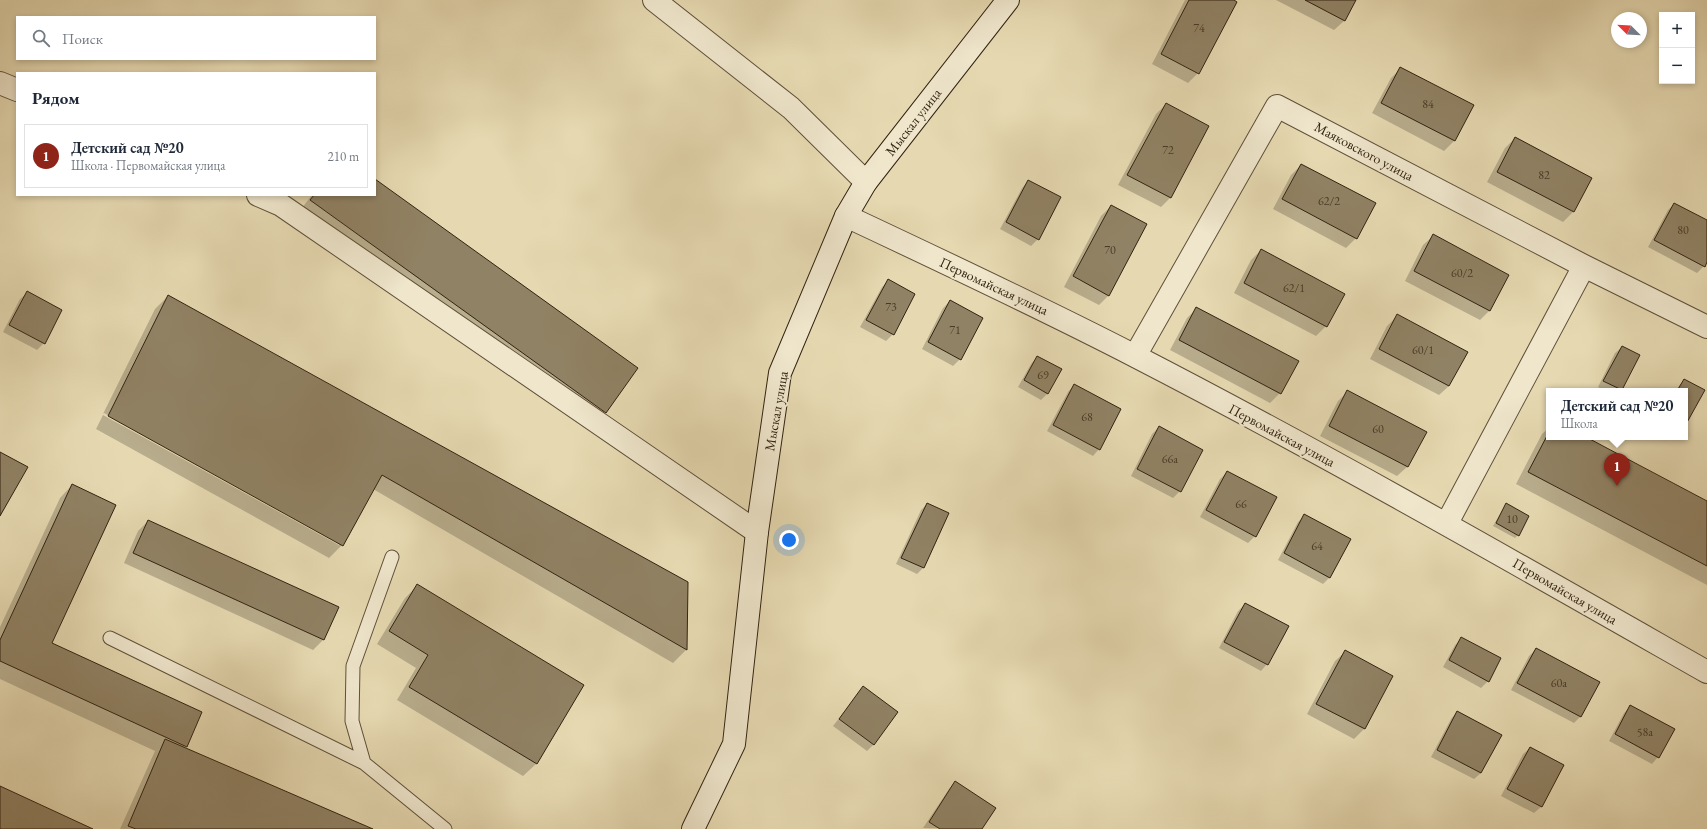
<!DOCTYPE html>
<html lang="ru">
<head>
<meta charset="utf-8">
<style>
  :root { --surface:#fff; --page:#f6f6f7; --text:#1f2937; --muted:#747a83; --line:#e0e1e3; --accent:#8f2418 }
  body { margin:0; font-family:"EB Garamond",serif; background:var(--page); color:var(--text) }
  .controls { position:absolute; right:12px; top:12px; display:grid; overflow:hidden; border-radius:0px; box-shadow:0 2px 6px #0003 }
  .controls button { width:36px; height:36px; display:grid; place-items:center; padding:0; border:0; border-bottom:1px solid var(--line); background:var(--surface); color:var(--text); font:20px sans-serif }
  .compass { position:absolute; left:1611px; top:12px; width:36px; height:36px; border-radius:50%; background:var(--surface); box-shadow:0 2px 6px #0003; rotate:294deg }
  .you { position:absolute; left:789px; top:540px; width:14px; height:14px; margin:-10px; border:3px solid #fff; border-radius:50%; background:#1a73e8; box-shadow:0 0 0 6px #1a73e833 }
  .badge { display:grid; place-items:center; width:26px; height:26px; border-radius:50%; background:var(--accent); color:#fff; font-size:13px; font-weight:700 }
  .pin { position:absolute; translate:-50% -33px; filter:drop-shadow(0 1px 2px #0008) }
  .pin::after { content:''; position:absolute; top:21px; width:14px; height:12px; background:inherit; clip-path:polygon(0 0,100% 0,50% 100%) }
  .popup { position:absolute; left:1546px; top:388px; width:142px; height:52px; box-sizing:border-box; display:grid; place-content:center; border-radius:0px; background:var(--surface); filter:drop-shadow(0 1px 3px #0005); font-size:13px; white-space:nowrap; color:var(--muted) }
  .popup b { font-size:15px; color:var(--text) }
  .popup::after { content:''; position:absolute; left:50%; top:100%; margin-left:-8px; border:8px solid transparent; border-top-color:var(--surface) }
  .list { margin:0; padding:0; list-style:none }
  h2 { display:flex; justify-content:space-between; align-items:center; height:52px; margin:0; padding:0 16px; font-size:17px }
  h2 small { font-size:13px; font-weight:400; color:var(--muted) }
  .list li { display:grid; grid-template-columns:26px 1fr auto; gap:12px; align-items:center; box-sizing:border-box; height:64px; margin:0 8px 8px; padding:0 8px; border:1px solid var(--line); border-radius:0px }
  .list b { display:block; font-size:15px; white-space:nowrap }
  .list p { margin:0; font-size:13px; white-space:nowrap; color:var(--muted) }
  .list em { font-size:13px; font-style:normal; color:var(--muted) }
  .icon { flex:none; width:22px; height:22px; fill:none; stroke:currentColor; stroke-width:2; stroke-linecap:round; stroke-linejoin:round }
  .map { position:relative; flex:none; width:1707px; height:829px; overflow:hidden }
  .search { position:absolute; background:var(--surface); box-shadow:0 2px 6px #0003; left:16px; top:16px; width:360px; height:44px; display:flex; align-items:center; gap:10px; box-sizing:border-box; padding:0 14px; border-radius:0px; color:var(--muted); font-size:15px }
  .panel { position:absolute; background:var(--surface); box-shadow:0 2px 6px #0003; left:16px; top:72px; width:360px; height:124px; border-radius:0px }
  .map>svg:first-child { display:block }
  .shadow { fill:#0003 }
  .building { fill:#908264; stroke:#322311 }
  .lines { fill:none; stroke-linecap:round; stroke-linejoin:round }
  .lane-casing { stroke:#5f5039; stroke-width:15 }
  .street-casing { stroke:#5f5039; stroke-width:24 }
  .secondary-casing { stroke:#322311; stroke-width:24 }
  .lane { stroke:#efe6cc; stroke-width:13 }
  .street { stroke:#efe6cc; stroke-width:22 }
  .secondary { stroke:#efe6cc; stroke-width:22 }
  .labels { text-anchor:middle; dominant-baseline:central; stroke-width:4; stroke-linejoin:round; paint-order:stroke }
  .number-label { font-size:12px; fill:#4a3b26 }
  .street-label { font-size:14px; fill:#322311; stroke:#efe6cc }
</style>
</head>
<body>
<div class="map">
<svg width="1707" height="829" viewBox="0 0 1707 829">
  <rect width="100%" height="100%" fill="#e6d9b1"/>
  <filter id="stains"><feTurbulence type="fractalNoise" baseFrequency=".005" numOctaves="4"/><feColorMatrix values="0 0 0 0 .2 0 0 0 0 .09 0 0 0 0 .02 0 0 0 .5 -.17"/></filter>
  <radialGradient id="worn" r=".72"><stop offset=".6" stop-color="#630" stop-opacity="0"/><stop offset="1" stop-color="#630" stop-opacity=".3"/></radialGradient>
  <path class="shadow" d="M1185 0H1232L1235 2 1198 73 1188 83 1152 64Z
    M1276 0H1355L1344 21 1334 30Z
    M1401 68 1472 106 1454 141 1444 151 1372 113 1391 78Z
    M1166 104 1171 197 1161 207 1118 185 1156 114Z
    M1515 138 1591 178 1573 212 1563 222 1487 182 1505 148Z
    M1301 165 1356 238 1346 248 1273 209 1291 175Z
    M375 180 605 412 593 425 298 213 312 195H375Z
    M1028 181 1038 239 1031 246 1000 229 1022 188Z
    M1674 204 1707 221V260L1704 266 1697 273 1648 247 1668 210Z
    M1111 206 1109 295 1099 305 1064 287 1101 216Z
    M1433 236 1490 310 1480 320 1405 281 1423 245Z
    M1261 250 1326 326 1316 336 1234 293 1251 260Z
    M888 281 893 334 886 341 860 327 882 287Z
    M27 293 44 343 37 350 3 332 20 299Z
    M168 296 687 582 686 650 673 663 373 489 342 545 329 558 96 429 103 415 339 545V543L104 413 103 414 155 309Z
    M950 301 960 359 953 366 922 349 943 308Z
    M1197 308 1280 393 1270 403 1170 350 1187 318Z
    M1397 316 1449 386 1439 395 1370 359 1387 326Z
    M1622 347 1639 356 1621 390 1604 391 1598 387 1615 353Z
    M1037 357 1048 393 1041 400 1018 387 1031 364Z
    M1684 380 1703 390 1685 425V391H1675Z
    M1074 385 1099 449 1093 456 1047 431 1068 392Z
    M1348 391 1425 432 1407 467 1397 476 1320 436 1338 401Z
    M1159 427 1180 491 1173 498 1131 476 1152 434Z
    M1549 428V437H1584L1707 502V585L1516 484 1542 434Z
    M1227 472 1255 536 1248 543 1200 517 1220 479Z
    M72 485 51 644 201 713 184 748 371 829H120L155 751 0 679V627L60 498Z
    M927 504 923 568 917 574 896 564 921 510Z
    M1506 504 1518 535 1515 538 1493 526Z
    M1305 515 1330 577 1323 584 1278 560 1298 522Z
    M148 521 337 608 323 640 313 650 124 563 138 531Z
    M417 586 583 686 536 764 523 776 397 700 416 668 377 644 405 598Z
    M1245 604 1267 664 1261 671 1219 648 1238 611Z
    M1461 639 1488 681 1481 688 1443 667 1455 645Z
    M1536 649 1599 682 1580 717 1574 723 1511 690 1529 656Z
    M1345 652 1391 676 1364 729 1354 739 1307 714 1335 661Z
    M863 688 874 744 867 751 833 726Z
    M1630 707 1658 757 1652 764 1609 741 1624 713Z
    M1457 712 1501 735 1481 773 1474 779 1431 757 1451 719Z
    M1530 748 1563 765 1541 807 1534 813 1501 796 1523 754Z
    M955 782 980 829 923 828 949 789Z"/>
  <path class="building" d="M1189 0H1234L1237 2 1199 74 1161 54Z
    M1305 0H1356L1345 21Z
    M1400 67 1474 105 1455 141 1381 103Z
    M1166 103 1209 126 1171 198 1127 175Z
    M1515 137 1592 178 1574 212 1497 172Z
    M1301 164 1376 203 1357 239 1282 199Z
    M375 179 638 368 606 413 310 200 314 195H375Z
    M1028 180 1061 197 1039 240 1006 222Z
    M1674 203 1707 220V262L1705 267 1654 240Z
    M1111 205 1147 224 1109 296 1073 276Z
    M1433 234 1509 275 1490 311 1414 271Z
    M1261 249 1345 294 1327 327 1244 283Z
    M888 279 915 294 894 335 866 320Z
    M27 291 62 310 45 344 9 325Z
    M168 295 688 582 687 650 382 475 343 546 108 416Z
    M950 300 983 318 961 360 928 342Z
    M1196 307 1299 361 1281 394 1179 340Z
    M1397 314 1468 352 1449 386 1379 349Z
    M1622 346 1640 355 1622 390 1603 381Z
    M1037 356 1062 369 1048 394 1024 380Z
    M1684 379 1705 390 1685 426V391H1677Z
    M1074 384 1121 409 1100 450 1053 425Z
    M1347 390 1427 432 1408 467 1329 426Z
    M1159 426 1203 450 1181 492 1137 469Z
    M1549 432V437H1586L1707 501V566L1528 472Z
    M0 452 28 467 0 516Z
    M1227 471 1277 497 1256 537 1206 510Z
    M72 484 116 505 52 643 202 712 187 747 0 661V640Z
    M927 503 949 513 924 568 901 558Z
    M1506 503 1529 516 1519 536 1496 523Z
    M1304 514 1351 539 1330 578 1284 553Z
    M148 520 339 607 324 640 133 553Z
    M417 584 584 685 537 764 409 687 428 655 389 631Z
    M1245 603 1289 626 1268 665 1224 642Z
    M1461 637 1501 658 1489 682 1449 660Z
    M1536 648 1600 682 1581 717 1517 683Z
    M1345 650 1393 676 1365 729 1316 704Z
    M863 686 898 712 874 745 839 719Z
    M1630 705 1675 729 1659 758 1615 734Z
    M1457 711 1502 735 1481 773 1437 750Z
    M165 739 373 829H136L128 826Z
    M1530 747 1564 765 1542 807 1507 789Z
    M955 781 996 808 982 829H940L929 822Z
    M0 786 93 829H0Z"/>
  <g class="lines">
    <defs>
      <path id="lane" d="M392 557 353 666 352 721 364 763 445 829
        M110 638 364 763"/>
      <path id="street" d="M654 0 791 108 866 182
        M0 83 17 90
        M258 195 281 205 757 532
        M846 216C942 261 1038 306 1133 355 1327 455 1517 564 1707 672
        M1135 356 1277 106 1584 266 1707 327
        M1447 523 1584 266"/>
      <path id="secondary" d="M693 829 734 744 757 532 780 373 846 216 866 182 1008 0"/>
    </defs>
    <use href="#lane" class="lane-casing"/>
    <use href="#street" class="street-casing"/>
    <use href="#secondary" class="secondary-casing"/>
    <use href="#lane" class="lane"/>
    <use href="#street" class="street"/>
    <use href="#secondary" class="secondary"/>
  </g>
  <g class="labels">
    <g class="number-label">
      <text x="1199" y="28">74</text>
      <text x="1428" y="104">84</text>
      <text x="1168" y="150">72</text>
      <text x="1544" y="175">82</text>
      <text x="1329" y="201">62/2</text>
      <text x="1683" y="230">80</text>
      <text x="1110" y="250">70</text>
      <text x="1462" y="273">60/2</text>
      <text x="1294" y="288">62/1</text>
      <text x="891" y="307">73</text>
      <text x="955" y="330">71</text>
      <text x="1423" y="350">60/1</text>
      <text x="1043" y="375">69</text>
      <text x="1087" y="417">68</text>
      <text x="1378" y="429">60</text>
      <text x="1170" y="459">66а</text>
      <text x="1241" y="504">66</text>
      <text x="1512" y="519">10</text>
      <text x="1317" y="546">64</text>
      <text x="1559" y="683">60а</text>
      <text x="1645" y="732">58а</text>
    </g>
    <g class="street-label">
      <text transform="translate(913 122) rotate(-52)">Мыскал улица</text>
      <text transform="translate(1364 151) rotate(28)">Маяковского улица</text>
      <text transform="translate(994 286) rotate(25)">Первомайская улица</text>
      <text transform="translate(776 411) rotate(-80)">Мыскал улица</text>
      <text transform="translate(1282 435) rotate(28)">Первомайская улица</text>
      <text transform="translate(1565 591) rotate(30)">Первомайская улица</text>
    </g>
  </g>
  <rect width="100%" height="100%" filter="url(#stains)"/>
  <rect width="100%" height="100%" fill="url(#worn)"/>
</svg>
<div class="controls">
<button>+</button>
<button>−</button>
</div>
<svg class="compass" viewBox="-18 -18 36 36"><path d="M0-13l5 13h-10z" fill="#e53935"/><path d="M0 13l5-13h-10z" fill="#747a83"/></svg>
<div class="you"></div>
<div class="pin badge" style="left:1617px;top:486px">1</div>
<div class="popup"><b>Детский сад №20</b>Школа</div>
<div class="search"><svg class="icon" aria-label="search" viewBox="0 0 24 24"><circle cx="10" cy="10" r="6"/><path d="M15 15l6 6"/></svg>Поиск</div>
<section class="panel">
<h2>Рядом<small></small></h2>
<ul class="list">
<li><span class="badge">1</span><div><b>Детский сад №20</b><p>Школа · Первомайская улица</p></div><em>210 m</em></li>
</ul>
</section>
</div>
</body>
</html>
